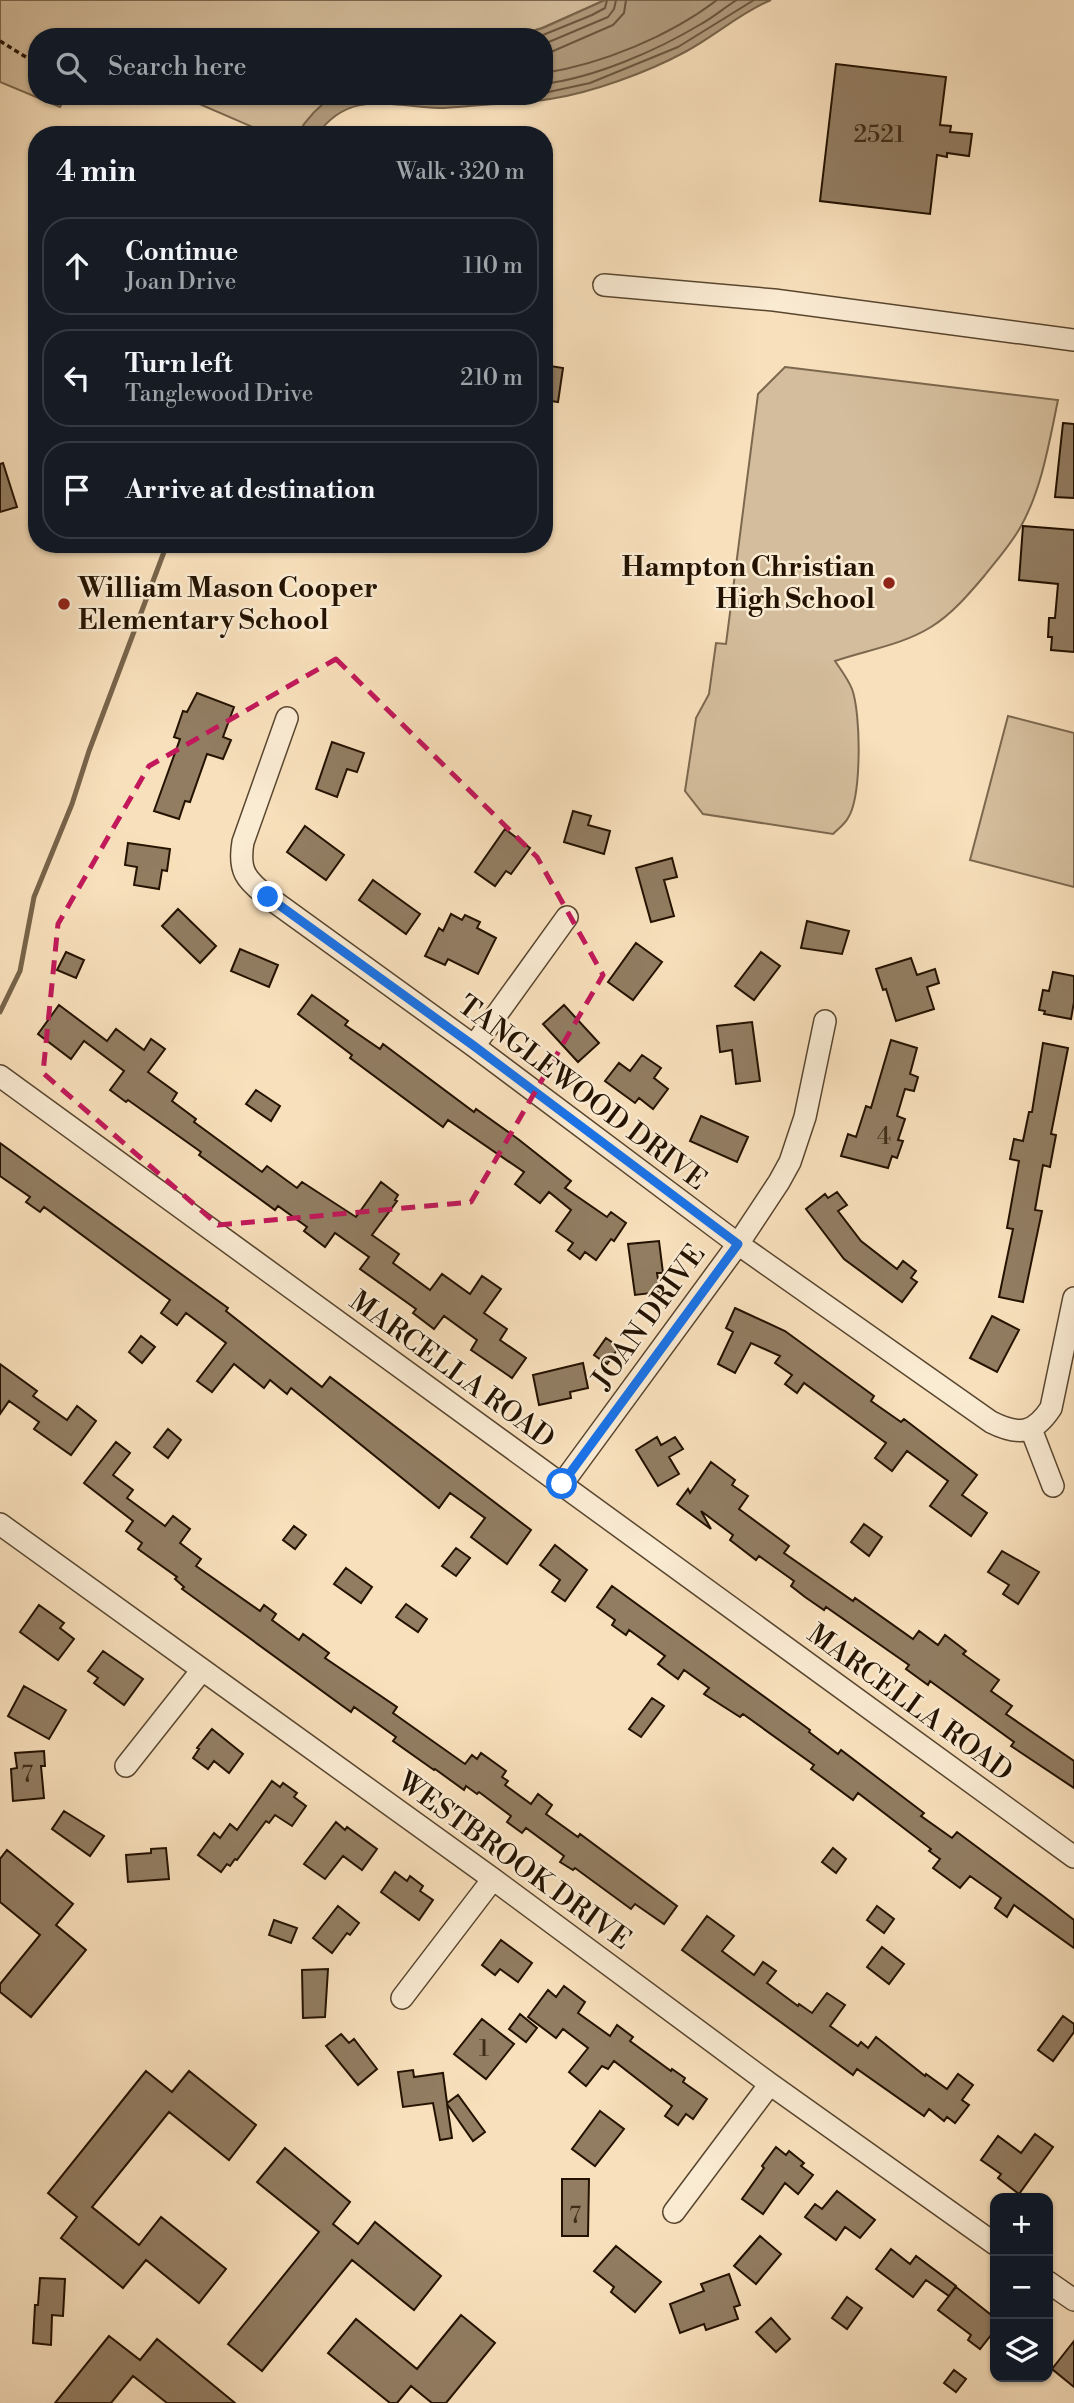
<!DOCTYPE html>
<html lang="en">
<head>
<meta charset="utf-8">
<style>
  :root { --surface:#171b24; --page:#20242c; --text:#f1f3f6; --muted:#9ea1a6; --line:#363941 }
  body { margin:0; font-family:"Libre Bodoni",serif; background:var(--page); color:var(--text) }
  .controls { position:absolute; right:21px; bottom:21px; display:grid; overflow:hidden; border-radius:14px; box-shadow:0 2px 5px #0004 }
  .controls button { width:63px; height:63px; display:grid; place-items:center; padding:0; border:0; border-bottom:2px solid var(--line); background:var(--surface); color:var(--text); font:35px sans-serif }
  .stop { position:absolute; width:21px; height:21px; margin:-16px; border:5px solid #1a73e8; border-radius:50%; background:#fff }
  .stop.end { background:#1a73e8; border-color:#fff; box-shadow:0 2px 7px #0008 }
  .list { margin:0; padding:0; list-style:none }
  h2 { display:flex; justify-content:space-between; align-items:center; height:91px; margin:0; padding:0 28px; font-size:30px }
  h2 small { font-size:23px; font-weight:400; color:var(--muted) }
  .list li { display:grid; grid-template-columns:46px 1fr auto; gap:21px; align-items:center; box-sizing:border-box; height:98px; margin:0 14px 14px; padding:0 14px; border:2px solid var(--line); border-radius:28px }
  .list b { display:block; font-size:26px; white-space:nowrap }
  .list p { margin:0; font-size:23px; white-space:nowrap; color:var(--muted) }
  .list em { font-size:23px; font-style:normal; color:var(--muted) }
  .icon { flex:none; width:38px; height:38px; fill:none; stroke:currentColor; stroke-width:2; stroke-linecap:round; stroke-linejoin:round }
  .map { position:relative; flex:none; width:1074px; height:2403px; overflow:hidden }
  .search { position:absolute; background:var(--surface); box-shadow:0 2px 5px #0004; left:28px; top:28px; width:525px; height:77px; display:flex; align-items:center; gap:18px; box-sizing:border-box; padding:0 24px; border-radius:28px; color:var(--muted); font-size:26px }
  .panel { position:absolute; background:var(--surface); box-shadow:0 2px 5px #0004; left:28px; top:126px; width:525px; height:427px; border-radius:28px }
  .map>svg:first-child { display:block }
  .green { fill:#d4bd9c; stroke:#7c684e; stroke-width:2 }
  .water { fill:#b09a7c; stroke:#78644a; stroke-width:2 }
  .lines { fill:none; stroke-linecap:round; stroke-linejoin:round }
  .shore { stroke:#6a563e; stroke-width:2 }
  .stream { stroke:#78644a; stroke-width:5 }
  .building { fill:#927d62; stroke:#241200; stroke-width:2 }
  .minor-casing { stroke:#59462f; stroke-width:24 }
  .path { stroke:#241200; stroke-width:3.5; stroke-dasharray:5 3.5; stroke-linecap:butt }
  .minor { stroke:#faebd3; stroke-width:21 }
  .route { stroke:#1a73e8; stroke-width:9 }
  .marked { fill:none; stroke:#c2185b; stroke-width:5; stroke-dasharray:14 9; stroke-linejoin:round }
  .poi-dot { fill:#8f2418; stroke:#faebd3; stroke-width:2.5 }
  .labels { text-anchor:middle; dominant-baseline:central; stroke-width:5; stroke-linejoin:round; paint-order:stroke }
  .number-label { font-size:24px; fill:#402d18 }
  .poi-label { font-size:28px; font-weight:bold; fill:#241200; stroke:#faebd3; text-anchor:end }
  .street-label { font-size:28px; fill:#241200; stroke:#faebd3 }
</style>
</head>
<body>
<div class="map">
<svg width="1074" height="2403" viewBox="0 0 1074 2403">
  <rect width="100%" height="100%" fill="#f8e0bc"/>
  <filter id="stains"><feTurbulence type="fractalNoise" baseFrequency=".00286" numOctaves="4"/><feColorMatrix values="0 0 0 0 .2 0 0 0 0 .09 0 0 0 0 .02 0 0 0 .5 -.17"/></filter>
  <radialGradient id="worn" r=".72"><stop offset=".6" stop-color="#630" stop-opacity="0"/><stop offset="1" stop-color="#630" stop-opacity=".3"/></radialGradient>
  <path class="green" d="M0 0H605L542 28 512 37H37V96H66L60 107 0 82Z
    M181 96H334C318 106 307 118 297 135H271Z
    M785 367 1058 400C1049 443 1042 489 1020 528 1010 545 997 560 985 575 969 594 952 614 931 627 902 645 867 650 835 661 841 670 848 679 852 689 861 713 862 796 848 818 845 824 838 829 833 834L703 814 685 791 696 718 709 694 716 643 726 644 758 394Z
    M1008 716 1074 733V887L970 860Z"/>
  <path class="water" d="M605 0H771C740 13 715 36 685 52 648 72 591 93 550 99 527 103 504 103 481 105 467 106 453 108 439 108 393 107 350 88 317 135H297C307 118 318 106 334 96H544V37H512L543 28Z"/>
  <g class="lines">
    <path class="shore" d="M538 37 592 15 605 8 607 0
      M544 44 608 17 614 9 616 0
      M544 55 613 25 624 13 626 0
      M544 73C602 64 670 36 717 0
      M544 84C596 77 656 51 701 24 714 17 725 7 737 0
      M544 93 590 83 678 47 754 0
      M404 96 437 101 502 96"/>
    <path class="stream" d="M0 1012 20 971 34 897 72 804 89 751 167 544"/>
  </g>
  <path class="building" d="M836 64 946 77 940 125 951 126 950 132 972 134 969 156 947 153V157L937 155 930 214 820 201Z
    M544 365 563 368 558 402 544 400Z
    M1063 423 1074 424V498L1055 497Z
    M3 463 17 507 0 512V464Z
    M1023 526 1074 530V652L1051 650 1052 637H1048L1049 618H1055L1058 584 1019 580Z
    M197 693 234 707 223 737 231 740 223 759 207 754 190 802 185 801 179 819 154 811 180 739 174 737 183 711 187 712Z
    M332 742 364 753 357 772 347 769 337 797 316 789Z
    M573 811 591 816 588 825 610 831 604 854 564 842Z
    M305 826 344 855 326 880 287 852Z
    M505 829 530 848 511 874 506 871 495 886 475 872Z
    M128 843 170 849 167 871 162 870 159 889 134 885 137 867 125 865Z
    M672 858 677 877 664 880 674 916 651 922 636 868Z
    M373 880 420 914 406 934 359 900Z
    M178 909 216 946 200 963 162 926Z
    M451 914 462 920 465 915 480 922 477 928 496 938 478 974 448 959 445 965 425 956 439 928 443 931Z
    M807 921 849 931 842 954 801 948Z
    M636 943 662 962 633 1000 608 982Z
    M240 949 278 965 269 987 231 971Z
    M66 952 84 960 76 978 57 970Z
    M761 952 780 966 754 1000 735 986Z
    M911 958 917 975 935 969 939 983 927 987 934 1009 896 1021 886 989 883 990 876 969Z
    M1053 972 1074 976V1002L1071 1019 1044 1014 1045 1011 1039 1010 1043 990 1049 991Z
    M312 995 348 1021 345 1025 380 1049 383 1044 474 1112 476 1109 518 1139 571 1181 565 1188 607 1217 611 1212 626 1223 614 1241 611 1239 596 1260 585 1252 580 1259 568 1250 573 1243 556 1231 571 1210 549 1192 540 1203 515 1184 524 1172 448 1120 443 1127 350 1058 352 1055 298 1014Z
    M59 1005 107 1041 116 1029 144 1050 151 1039 165 1049 148 1072 177 1093 172 1101 196 1119 194 1122 262 1172 267 1166 297 1188 302 1182 356 1217 381 1182 398 1195 395 1200 397 1201 372 1235 399 1254 393 1263 430 1290 442 1274 470 1294 482 1276 501 1289 484 1313 507 1329 500 1340 526 1358 512 1378 471 1350 477 1340 444 1316 434 1329 413 1313 416 1309 360 1269 369 1257 335 1233 325 1247 304 1231 307 1227 278 1206 275 1210 199 1155 201 1152 128 1100 126 1102 110 1090 124 1071 84 1041 71 1059 38 1034Z
    M564 1005 599 1043 578 1062 543 1024Z
    M752 1022 760 1081 736 1084 732 1050 720 1052 717 1026Z
    M891 1040 917 1048 910 1074 918 1077 914 1091 905 1089 897 1116 905 1119 898 1140 903 1141 897 1158 892 1156 888 1168 841 1156 848 1134 856 1137 866 1106 871 1108Z
    M1043 1043 1068 1048 1051 1134 1056 1135 1050 1167 1043 1165 1035 1210 1042 1211 1023 1302 999 1297 1013 1229 1007 1228 1019 1161 1010 1159 1014 1139 1023 1141 1029 1112H1032Z
    M642 1055 661 1068 654 1078 668 1089 653 1109 639 1098 635 1103 605 1081 619 1063 630 1071Z
    M256 1090 280 1106 271 1121 246 1104Z
    M701 1116 748 1137 737 1162 690 1141Z
    M0 1143 228 1308 226 1311 322 1387 330 1377 531 1530 507 1564 471 1537 485 1518 450 1493 439 1508 291 1388 287 1394 270 1380 264 1388 234 1364 212 1392 197 1381 226 1343 186 1313 177 1325 161 1313 170 1300 44 1207 40 1212 26 1202 30 1197 0 1176Z
    M837 1192 847 1205 838 1211 861 1241 897 1269 903 1261 916 1271 911 1278 917 1282 902 1302 844 1259 806 1209 825 1194 828 1198Z
    M659 1241 663 1273H657L660 1292 635 1295 628 1244Z
    M735 1308 785 1331 874 1396 871 1401 901 1422 904 1419 977 1475 962 1495 987 1513 971 1536 930 1506 948 1481 907 1451 892 1471 875 1458 886 1443 804 1383 797 1393 785 1384 792 1375 775 1363 780 1356 751 1343 735 1373 718 1364 733 1332 726 1328Z
    M992 1316 1019 1330 997 1372 970 1358Z
    M141 1336 155 1347 142 1363 129 1352Z
    M606 1338 619 1347 607 1364 594 1355Z
    M583 1363 588 1388 570 1392 571 1398 539 1405 533 1375Z
    M0 1364 37 1391 33 1396 67 1420 77 1406 96 1421 71 1455 34 1429 39 1422 9 1401 0 1414Z
    M168 1429 181 1440 168 1458 154 1447Z
    M657 1437 661 1445 675 1437 683 1449 669 1457 679 1474 658 1486 636 1450Z
    M116 1442 130 1453 113 1475 133 1490 127 1498 165 1526 173 1516 190 1529 180 1543 201 1559 196 1566 260 1611 264 1605 276 1614 272 1620 299 1640 303 1634 329 1653 325 1658 397 1707 393 1713 465 1764 472 1755 477 1759 481 1753 506 1771 502 1777 508 1781 505 1785 531 1804 538 1794 552 1805 546 1814 578 1837 580 1834 677 1906 664 1924 635 1904 631 1909 575 1868 573 1870 560 1862 564 1856 526 1828 522 1833 507 1822 511 1816 479 1792 477 1794 466 1786 464 1790 435 1769 434 1770 393 1741 396 1737 354 1707 351 1712 182 1589 184 1587 175 1579 177 1577 138 1549 142 1543 126 1531 133 1521 84 1483Z
    M711 1462 735 1480 732 1485 748 1496 739 1509 789 1546 784 1553 853 1601 855 1598 913 1639 919 1631 938 1645 945 1635 966 1651 963 1654 999 1680 991 1691 1012 1706 1006 1714 1074 1761V1788L1011 1746 1014 1742 930 1681 928 1685 906 1669 909 1665 899 1658 826 1607 824 1610 805 1597 791 1586 794 1581 759 1556 756 1560 730 1540 733 1535 701 1511 711 1529 677 1504 688 1489 690 1493Z
    M864 1524 882 1537 869 1556 851 1542Z
    M294 1526 306 1535 295 1549 283 1540Z
    M555 1545 587 1570 565 1601 552 1592 560 1580 540 1565Z
    M456 1548 470 1558 456 1576 442 1566Z
    M1002 1551 1039 1572 1018 1604 1003 1594 1009 1585 988 1572Z
    M346 1568 372 1587 361 1603 334 1584Z
    M612 1586 810 1730 809 1732 838 1754 841 1750 924 1813 921 1816 952 1838 957 1832 1043 1896 1074 1920V1948L1014 1905 1007 1917 995 1908 1001 1898 970 1876 960 1888 933 1868 940 1859 929 1851 931 1849 858 1793 853 1800 811 1769 814 1765 743 1714 740 1717 704 1694 709 1688 684 1670 678 1679 658 1664 665 1656 629 1630 626 1635 612 1625 615 1620 597 1607Z
    M406 1604 427 1619 418 1632 396 1617Z
    M39 1605 64 1623 60 1628 74 1639 58 1660 20 1632Z
    M103 1651 143 1679 124 1705 94 1683 98 1678 88 1671Z
    M24 1686 66 1710 49 1739 8 1716Z
    M652 1698 664 1706 641 1737 629 1729Z
    M212 1729 243 1754 229 1773 214 1761 208 1769 193 1758 199 1749 197 1748Z
    M44 1751 45 1766H41L44 1798 13 1801 11 1769 17 1768 15 1753Z
    M272 1781 280 1787 283 1783 297 1793 294 1797 306 1806 292 1826 275 1815 269 1823 266 1821 237 1860 235 1859 230 1866 227 1864 221 1872 198 1855 214 1833 220 1838 230 1824 237 1830Z
    M64 1811 104 1836 90 1856 52 1829Z
    M336 1822 345 1830 347 1827 377 1849 362 1870 343 1856 325 1879 304 1864Z
    M166 1848 169 1879 128 1882 126 1855 151 1853V1849Z
    M833 1848 846 1859 836 1873 822 1862Z
    M7 1850 73 1904 56 1925 86 1950 31 2017 0 1992V1984L40 1935 0 1902V1859Z
    M395 1872 407 1881 410 1876 423 1886 420 1891 433 1900 419 1920 381 1892Z
    M338 1906 359 1923 350 1935 347 1933 332 1953 313 1938Z
    M877 1906 894 1919 884 1933 867 1920Z
    M707 1916 734 1936 722 1951 754 1975 763 1962 776 1971 767 1983 798 2006 799 2004 812 2013 827 1993 845 2005 830 2026 858 2046 861 2042 868 2048 876 2037 925 2076 926 2074 947 2089 958 2074 973 2085 962 2100 969 2105 955 2123 947 2117 944 2121 929 2109 924 2116 857 2069 853 2075 682 1950Z
    M274 1920 297 1928 291 1943 269 1935Z
    M501 1940 532 1963 518 1982 500 1969 495 1975 482 1965Z
    M882 1947 904 1964 889 1984 867 1967Z
    M328 1969 325 2017 303 2018 302 1970Z
    M564 1986 585 2002 578 2013 610 2036 617 2025 633 2037 630 2041 671 2071 672 2069 685 2078 683 2082 707 2099 693 2119 686 2114 678 2125 665 2116 672 2106 614 2061 608 2069 602 2066 586 2086 569 2072 588 2048 563 2029 556 2038 528 2017 548 1990 556 1997Z
    M520 2014 537 2028 526 2042 509 2029Z
    M1063 2016 1074 2024V2032L1053 2061 1038 2050Z
    M482 2019 514 2044 486 2079 454 2054Z
    M341 2034 349 2043 354 2039 377 2069 358 2085 326 2046Z
    M413 2070 414 2077 443 2073 447 2103 458 2095 485 2132 473 2141 447 2104 452 2138 440 2140 433 2103 403 2107 398 2072Z
    M146 2071 172 2092 189 2071 256 2125 229 2160 169 2112 92 2207 139 2245 161 2217 226 2269 199 2303 146 2260 123 2288 61 2238 77 2217 48 2193Z
    M600 2111 624 2129 595 2166 572 2149Z
    M1035 2134 1053 2147 1019 2194 998 2178 1001 2174 981 2160 998 2136 1021 2153Z
    M776 2147 786 2155 789 2151 804 2163 801 2166 813 2175 798 2194 785 2183 763 2214 742 2199 764 2168 762 2166Z
    M285 2148 350 2202 333 2224 358 2244 375 2222 441 2276 414 2310 352 2260 262 2371 228 2344 319 2232 257 2182Z
    M562 2179H589L588 2236H562Z
    M837 2191 875 2220 860 2238 845 2227 836 2240 805 2217 815 2204 822 2209Z
    M760 2236 781 2254 756 2284 734 2266Z
    M616 2246 661 2282 635 2312 611 2292 614 2287 594 2271Z
    M891 2249 910 2264 916 2256 956 2286 949 2296 926 2280 913 2297 876 2269Z
    M729 2274 740 2305 734 2307 738 2319 706 2330 704 2324 680 2333 670 2304 704 2291 701 2284Z
    M40 2278 65 2279 63 2316 52 2315 51 2345 33 2343 35 2305H38Z
    M956 2287 995 2318V2330L980 2349 968 2340 971 2335 938 2310Z
    M847 2297 862 2308 847 2329 832 2318Z
    M461 2315 495 2343 446 2403H432L411 2386 397 2403H390L328 2353 356 2319 417 2369Z
    M771 2318 790 2339 776 2352 756 2332Z
    M109 2336 140 2360 157 2339 235 2403H167L133 2376 111 2403H55Z
    M1074 2341V2387L1052 2369Z
    M954 2370 966 2379 956 2392 944 2383Z"/>
  <g class="lines">
    <defs>
      <path id="minor" d="M604 285 774 300 1074 340
        M287 718 243 842C238 871 246 880 268 897L474 1046 738 1244 991 1422C1019 1436 1034 1434 1051 1408L1074 1298
        M474 1046 567 917
        M0 1076 1074 1857
        M1031 1429 1053 1486
        M562 1484 738 1244 779 1182 790 1162 805 1117 825 1021
        M0 1524 493 1879 770 2084 995 2244
        M126 1766 202 1670
        M402 1998 493 1879
        M674 2212 770 2084
        M1048 2282 1074 2300"/>
    </defs>
    <use href="#minor" class="minor-casing"/>
    <path class="path" d="M0 41 37 64"/>
    <use href="#minor" class="minor"/>
  </g>
  <g class="lines">
    <path class="route" d="M268 897 474 1046 738 1244 562 1484"/>
  </g>
  <path class="marked" d="M336 659 537 857 603 975 471 1202 218 1225 43 1073 58 924 149 766Z"/>
  <g class="poi-dot">
    <circle cx="889" cy="583" r="7"/>
    <circle cx="64" cy="604" r="7"/>
  </g>
  <g class="labels">
    <g class="number-label">
      <text x="879" y="135">2521</text>
      <text x="884" y="1137">4</text>
      <text x="27" y="1775">7</text>
      <text x="484" y="2049">1</text>
      <text x="575" y="2216">7</text>
    </g>
    <g class="poi-label">
      <text x="875" y="567">Hampton Christian<tspan x="875" dy="32">High School</tspan></text>
      <text x="78" y="588" text-anchor="start">William Mason Cooper<tspan x="78" dy="32">Elementary School</tspan></text>
    </g>
    <g class="street-label">
      <text transform="translate(582 1093) rotate(37)">TANGLEWOOD DRIVE</text>
      <text transform="translate(649 1317) rotate(-54)">JOAN DRIVE</text>
      <text transform="translate(452 1370) rotate(36)">MARCELLA ROAD</text>
      <text transform="translate(910 1703) rotate(36)">MARCELLA ROAD</text>
      <text transform="translate(514 1861) rotate(36)">WESTBROOK DRIVE</text>
    </g>
  </g>
  <rect width="100%" height="100%" filter="url(#stains)"/>
  <rect width="100%" height="100%" fill="url(#worn)"/>
</svg>
<div class="controls">
<button>+</button>
<button>−</button>
<button><svg class="icon" aria-label="layers" viewBox="0 0 24 24"><path d="M12 4l9 5-9 5-9-5zM3 14l9 5 9-5"/></svg></button>
</div>
<div class="stop" style="left:562px;top:1484px"></div>
<div class="stop end" style="left:268px;top:897px"></div>
<div class="search"><svg class="icon" aria-label="search" viewBox="0 0 24 24"><circle cx="10" cy="10" r="6"/><path d="M15 15l6 6"/></svg>Search here</div>
<section class="panel">
<h2>4 min<small>Walk · 320 m</small></h2>
<ul class="list">
<li><svg class="icon" aria-label="ahead" viewBox="0 0 24 24"><path d="M12 20V5M6 11l6-6 6 6"/></svg><div><b>Continue</b><p>Joan Drive</p></div><em>110 m</em></li>
<li><svg class="icon" aria-label="left" viewBox="0 0 24 24"><path d="M17 20v-9H6M10 6l-5 5 5 5"/></svg><div><b>Turn left</b><p>Tanglewood Drive</p></div><em>210 m</em></li>
<li><svg class="icon" aria-label="arrive" viewBox="0 0 24 24"><path d="M6 21V4h12l-3 4 3 4H6"/></svg><div><b>Arrive at destination</b></div></li>
</ul>
</section>
</div>
</body>
</html>
